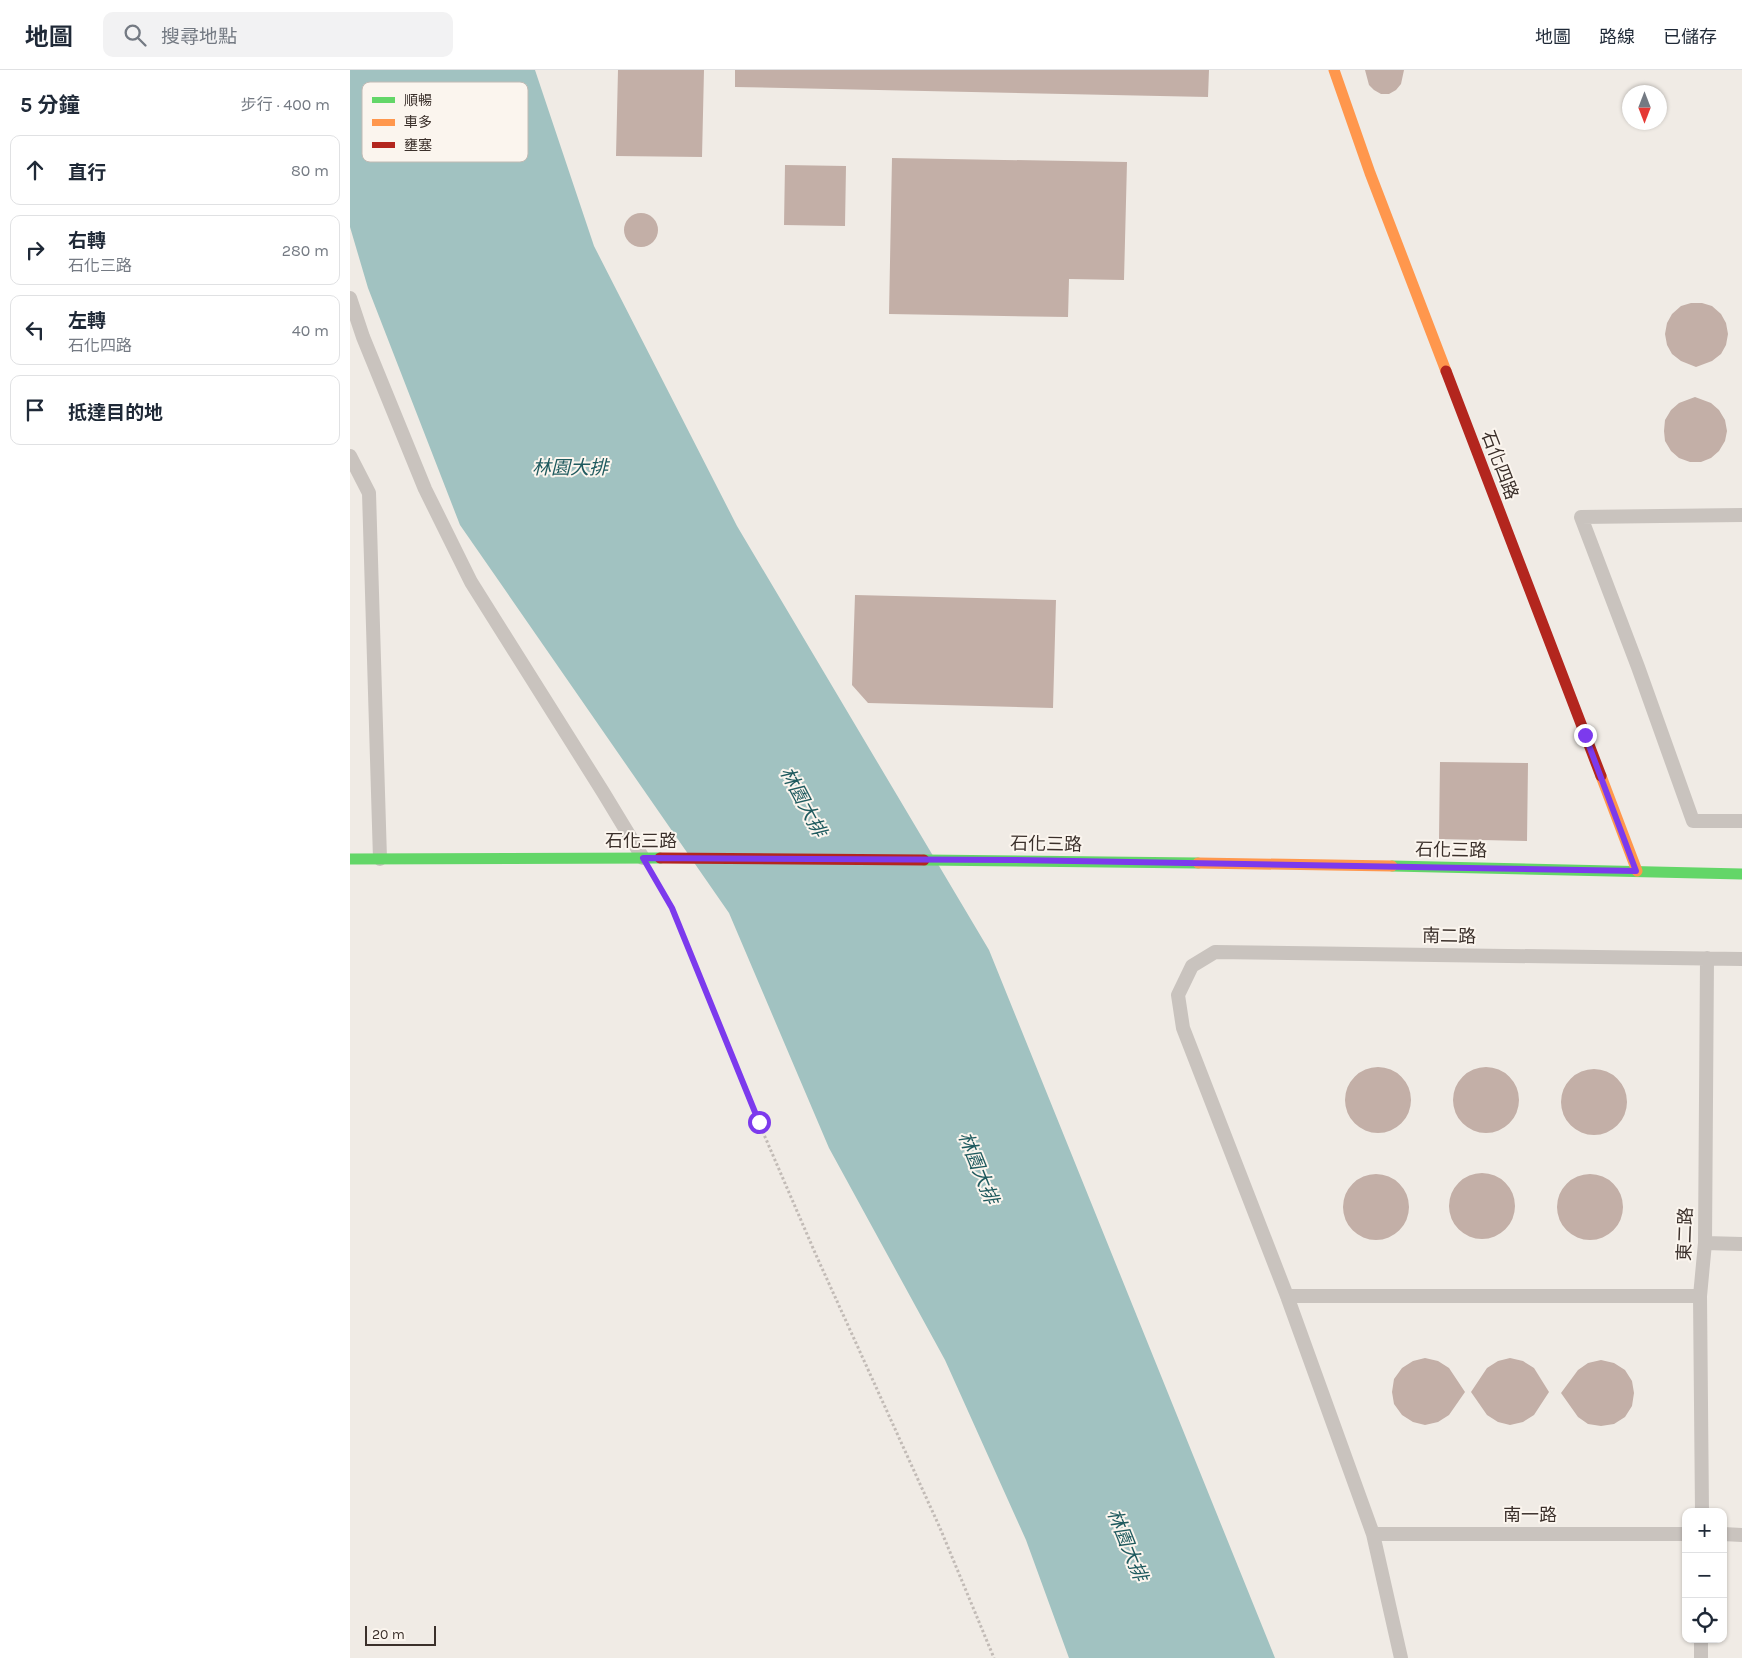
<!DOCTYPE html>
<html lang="zh-TW">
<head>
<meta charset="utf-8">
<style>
  :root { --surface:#fff; --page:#f2f2f3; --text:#1f2937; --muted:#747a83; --line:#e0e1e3 }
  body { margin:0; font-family:Karla,"Noto Sans TC",sans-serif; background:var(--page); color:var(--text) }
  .controls { position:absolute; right:15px; bottom:15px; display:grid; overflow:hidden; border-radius:10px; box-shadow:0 1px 4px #0004 }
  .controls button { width:45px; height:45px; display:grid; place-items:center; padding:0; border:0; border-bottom:1px solid var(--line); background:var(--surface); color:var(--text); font:25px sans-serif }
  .compass { position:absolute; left:1272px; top:15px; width:45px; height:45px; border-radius:50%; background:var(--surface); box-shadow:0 1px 4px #0004; rotate:180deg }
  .scale { position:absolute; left:15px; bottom:12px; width:71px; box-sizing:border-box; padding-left:5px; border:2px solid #3b302b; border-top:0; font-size:14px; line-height:18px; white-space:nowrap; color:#3b302b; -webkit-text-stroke:4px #fbf5ee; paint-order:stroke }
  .stop { position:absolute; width:15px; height:15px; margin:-11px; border:4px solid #7c3aed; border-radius:50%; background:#fff }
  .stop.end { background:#7c3aed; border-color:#fff; box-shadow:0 1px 5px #0008 }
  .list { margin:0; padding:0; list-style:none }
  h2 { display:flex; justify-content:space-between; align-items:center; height:65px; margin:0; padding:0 20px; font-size:21px }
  h2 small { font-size:16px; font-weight:400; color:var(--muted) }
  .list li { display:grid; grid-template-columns:32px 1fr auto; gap:15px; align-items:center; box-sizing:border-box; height:70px; margin:0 10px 10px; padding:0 10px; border:1px solid var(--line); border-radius:10px }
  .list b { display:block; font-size:19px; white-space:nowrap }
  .list p { margin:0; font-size:16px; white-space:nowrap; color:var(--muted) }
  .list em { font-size:16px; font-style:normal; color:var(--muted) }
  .icon { flex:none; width:28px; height:28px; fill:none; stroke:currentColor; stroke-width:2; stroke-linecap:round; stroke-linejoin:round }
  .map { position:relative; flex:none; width:1392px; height:1588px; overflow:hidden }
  header { display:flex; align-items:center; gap:30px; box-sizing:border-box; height:70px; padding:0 25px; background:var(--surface); border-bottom:1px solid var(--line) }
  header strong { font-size:24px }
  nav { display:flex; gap:28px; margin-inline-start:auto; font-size:18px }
  .search { width:350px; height:45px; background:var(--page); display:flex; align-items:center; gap:12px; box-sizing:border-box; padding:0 18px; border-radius:10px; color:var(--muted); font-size:19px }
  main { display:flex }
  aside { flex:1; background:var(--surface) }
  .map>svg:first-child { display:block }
  .water { fill:#a1c2c1 }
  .building { fill:#c3afa7 }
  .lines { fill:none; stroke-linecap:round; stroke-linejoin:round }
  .path { stroke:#c2bbb6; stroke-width:3; stroke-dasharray:2.5 2.5; stroke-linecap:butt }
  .lane { stroke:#c9c3be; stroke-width:14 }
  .fast { stroke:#63d668; stroke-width:11 }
  .slow { stroke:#ff974d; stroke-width:11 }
  .jam { stroke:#b3261e; stroke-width:11 }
  .route { stroke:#7c3aed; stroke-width:6 }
  .labels { text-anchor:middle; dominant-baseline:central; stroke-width:4; stroke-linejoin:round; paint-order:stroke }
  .street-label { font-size:18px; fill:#3b302b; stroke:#fbf5ee }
  .water-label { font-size:19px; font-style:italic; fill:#1f5a5e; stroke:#fbf5ee }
  .key { fill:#fbf5ee; stroke:#c1bab4; stroke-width:1 }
  .key-label { font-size:14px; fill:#3b302b }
</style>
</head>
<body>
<header>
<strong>地圖</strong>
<div class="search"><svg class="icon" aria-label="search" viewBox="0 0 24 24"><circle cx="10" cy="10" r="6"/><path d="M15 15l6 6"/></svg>搜尋地點</div>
<nav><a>地圖</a><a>路線</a><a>已儲存</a></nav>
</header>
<main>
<aside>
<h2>5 分鐘<small>步行 · 400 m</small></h2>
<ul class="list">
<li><svg class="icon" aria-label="ahead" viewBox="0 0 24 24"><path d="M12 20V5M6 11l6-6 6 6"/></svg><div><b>直行</b></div><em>80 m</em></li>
<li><svg class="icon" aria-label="right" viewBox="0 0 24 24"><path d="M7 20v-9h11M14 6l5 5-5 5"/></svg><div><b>右轉</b><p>石化三路</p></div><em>280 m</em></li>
<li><svg class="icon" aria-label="left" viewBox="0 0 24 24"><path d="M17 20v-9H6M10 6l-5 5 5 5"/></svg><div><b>左轉</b><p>石化四路</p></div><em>40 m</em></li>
<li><svg class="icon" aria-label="arrive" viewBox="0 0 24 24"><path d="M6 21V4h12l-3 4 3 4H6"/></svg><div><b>抵達目的地</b></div></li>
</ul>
</aside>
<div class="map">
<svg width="1392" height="1588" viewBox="0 0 1392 1588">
  <rect width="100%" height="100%" fill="#f0ebe5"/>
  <path class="water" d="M0 0H185L244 176 387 456 639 880 925 1588H719L676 1470 595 1290 479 1078 379 843 110 455 18 218 0 157Z"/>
  <path class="building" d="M268 0H354L352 87 266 86Z
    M385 0H859L858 27 385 17Z
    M1015 0H1054L1051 14 1046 20 1039 24H1031L1024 20 1019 15Z
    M542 88 777 92 774 210 719 209 718 247 539 244Z
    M435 95 496 96 495 156 434 155Z
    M274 160a17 17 0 1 1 34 0a17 17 0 1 1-34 0Z
    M1341 233H1352L1362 236 1371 244 1376 253 1378 264 1376 275 1371 284 1362 291 1346 297 1331 291 1322 284 1317 275 1315 264 1317 253 1322 244 1331 236Z
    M1345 327 1361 333 1369 340 1375 350 1377 361 1375 371 1369 381 1361 388 1351 392H1340L1329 388 1321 381 1315 371 1314 361 1315 350 1321 340 1329 333Z
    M505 525 706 530 703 638 518 633 502 615Z
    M1090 692 1178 693 1177 771 1089 769Z
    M995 1030a33 33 0 1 1 66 0a33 33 0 1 1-66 0Z
    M1103 1030a33 33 0 1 1 66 0a33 33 0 1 1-66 0Z
    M1211 1032a33 33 0 1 1 66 0a33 33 0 1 1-66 0Z
    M1099 1136a33 33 0 1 1 66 0a33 33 0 1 1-66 0Z
    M993 1137a33 33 0 1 1 66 0a33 33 0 1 1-66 0Z
    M1207 1137a33 33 0 1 1 66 0a33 33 0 1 1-66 0Z
    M1075 1288 1088 1291 1099 1298 1115 1322 1099 1345 1088 1352 1075 1355 1063 1352 1052 1345 1044 1334 1042 1322 1044 1309 1052 1298 1063 1291Z
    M1160 1288 1173 1291 1184 1298 1199 1322 1184 1345 1173 1352 1160 1355 1148 1352 1137 1345 1121 1322 1137 1298 1148 1291Z
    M1251 1290 1264 1293 1275 1300 1282 1311 1284 1323 1282 1336 1275 1347 1264 1354 1251 1356 1238 1354 1228 1347 1211 1323 1228 1300 1238 1293Z"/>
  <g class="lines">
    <path class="path" d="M307 813 322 839 409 1053 466 1185 590 1458 644 1588"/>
    <path class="lane" d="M0 228 13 267 75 419 121 512 253 722 293 788
      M0 386 19 423 30 789
      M1392 445 1231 447 1288 597 1343 751H1392
      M1355 1173 1392 1174
      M937 1226H1350
      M1352 1442 1350 1226 1355 1173 1357 888
      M1023 1464H1336
      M1373 1464 1392 1465
      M1051 1588 1023 1464 937 1226 833 958 828 925 842 896 865 882 1392 889
      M1351 1588V1569"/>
    <path class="fast" d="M0 789 310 788
      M574 790 848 793
      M1042 796 1392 804"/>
    <path class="slow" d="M984 0 1020 103 1096 301
      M1251 706 1287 801
      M848 793 1042 796"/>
    <path class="jam" d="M1096 301 1251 706
      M310 788 574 790"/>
  </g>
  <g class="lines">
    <path class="route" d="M409 1052 322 838 293 788 665 790 1286 801 1235 665"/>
  </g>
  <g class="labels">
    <g class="street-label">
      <text transform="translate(1150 395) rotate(69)">石化四路</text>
      <text x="291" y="771">石化三路</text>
      <text transform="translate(696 774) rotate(1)">石化三路</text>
      <text transform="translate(1101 780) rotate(1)">石化三路</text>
      <text transform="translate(1099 866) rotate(1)">南二路</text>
      <text transform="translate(1335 1164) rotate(-88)">東二路</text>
      <text x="1180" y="1445">南一路</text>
    </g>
    <g class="water-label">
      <text x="220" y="398">林園大排</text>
      <text transform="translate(453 732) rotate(62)">林園大排</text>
      <text transform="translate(628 1098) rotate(68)">林園大排</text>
      <text transform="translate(777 1475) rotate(68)">林園大排</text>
    </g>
  </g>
  <rect x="12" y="12" width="166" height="80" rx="8" class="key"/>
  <rect x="22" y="27" width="23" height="6" fill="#63d668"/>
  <rect x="22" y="49" width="23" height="7" fill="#ff974d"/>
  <rect x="22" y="72" width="23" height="6" fill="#b3261e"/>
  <g class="key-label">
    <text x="54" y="35">順暢</text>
    <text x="54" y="57">車多</text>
    <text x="54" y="80">壅塞</text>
  </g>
</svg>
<div class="controls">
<button>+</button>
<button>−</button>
<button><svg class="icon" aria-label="locate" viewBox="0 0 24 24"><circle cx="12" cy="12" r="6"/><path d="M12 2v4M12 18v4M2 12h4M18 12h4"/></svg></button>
</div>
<svg class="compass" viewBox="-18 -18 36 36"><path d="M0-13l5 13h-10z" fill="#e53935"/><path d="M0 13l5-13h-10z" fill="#747a83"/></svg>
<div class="scale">20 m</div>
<div class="stop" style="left:409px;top:1052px"></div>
<div class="stop end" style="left:1235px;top:665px"></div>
</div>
</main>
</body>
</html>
